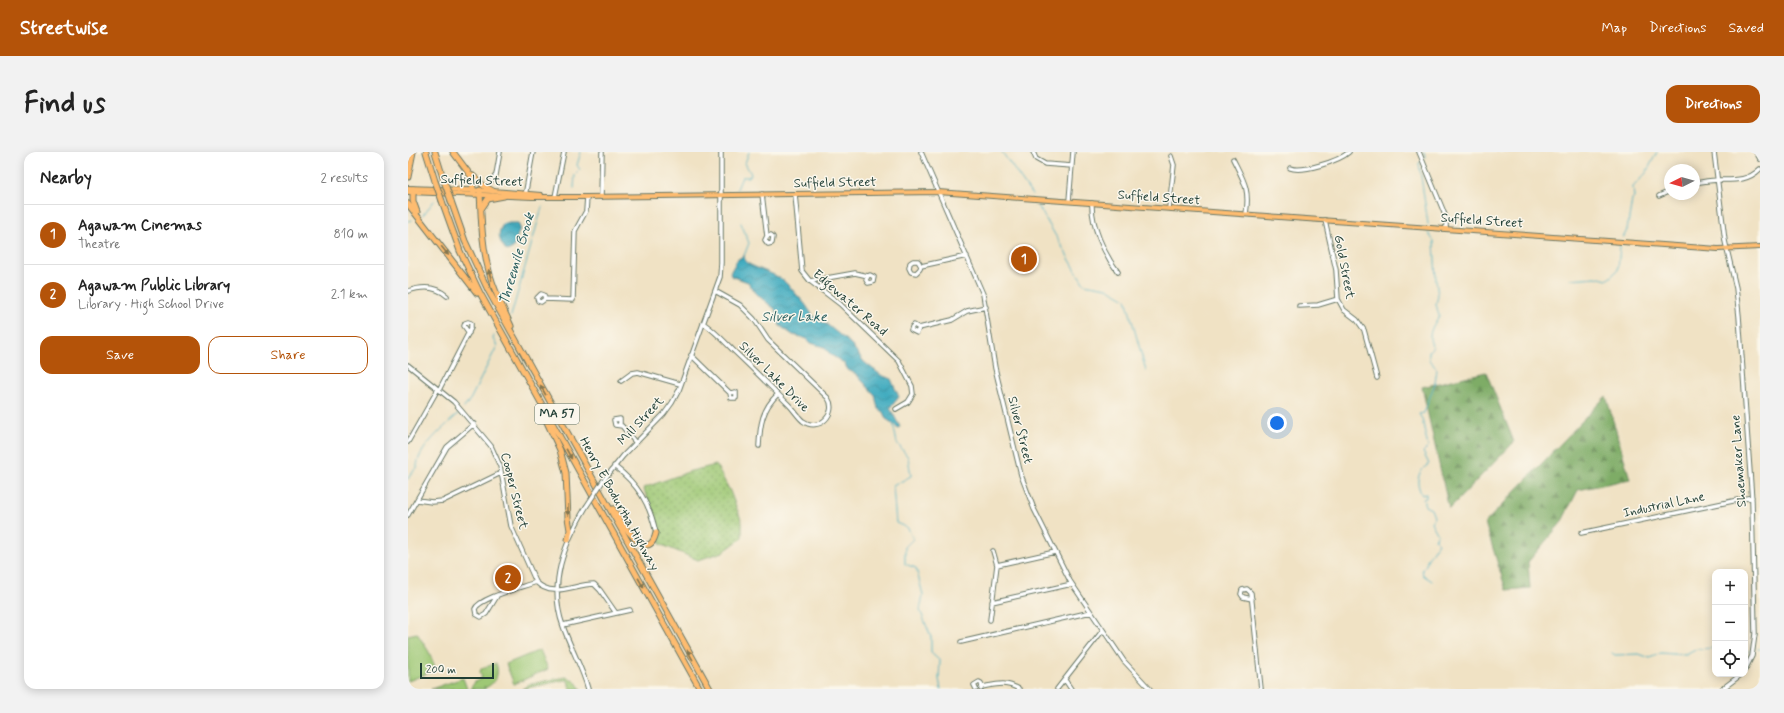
<!DOCTYPE html>
<html lang="en">
<head>
<meta charset="utf-8">
<style>
  :root { --surface:#fff; --page:#f2f2f2; --text:#222; --muted:#767676; --line:#e0e0e0; --accent:#b45309 }
  body { margin:0; font-family:Mynerve,sans-serif; background:var(--page); color:var(--text) }
  .controls { position:absolute; right:12px; bottom:12px; display:grid; overflow:hidden; border-radius:8px; box-shadow:0 2px 10px #0003 }
  .controls button { width:36px; height:36px; display:grid; place-items:center; padding:0; border:0; border-bottom:1px solid var(--line); background:var(--surface); color:var(--text); font:20px sans-serif }
  .compass { position:absolute; left:1256px; top:12px; width:36px; height:36px; border-radius:50%; background:var(--surface); box-shadow:0 2px 10px #0003; rotate:265deg }
  .scale { position:absolute; left:12px; bottom:10px; width:74px; box-sizing:border-box; padding-left:4px; border:2px solid #1f3d34; border-top:0; font-size:11px; line-height:14px; white-space:nowrap; color:#1f3d34; -webkit-text-stroke:3px #fbf7ec; paint-order:stroke }
  .you { position:absolute; left:869px; top:271px; width:14px; height:14px; margin:-10px; border:3px solid #fff; border-radius:50%; background:#1a73e8; box-shadow:0 0 0 6px #1a73e833 }
  .badge { display:grid; place-items:center; width:26px; height:26px; border-radius:50%; background:var(--accent); color:#fff; font-size:13px; font-weight:700 }
  .pin { position:absolute; translate:-50% -50%; border:2px solid #fff; box-shadow:0 1px 4px #0006 }
  .list { margin:0; padding:0; list-style:none }
  h2 { display:flex; justify-content:space-between; align-items:center; height:52px; margin:0; padding:0 16px; font-size:17px }
  h2 small { font-size:13px; font-weight:400; color:var(--muted) }
  .list li { display:grid; grid-template-columns:26px 1fr auto; gap:12px; align-items:center; box-sizing:border-box; height:60px; padding:0 16px; border-top:1px solid var(--line) }
  .list b { display:block; font-size:15px; white-space:nowrap }
  .list p { margin:0; font-size:13px; white-space:nowrap; color:var(--muted) }
  .list em { font-size:13px; font-style:normal; color:var(--muted) }
  .actions { display:flex; gap:8px; padding:12px 16px }
  .actions a { flex:1; padding:9px 0; border:1px solid var(--accent); border-radius:12px; text-align:center; font-size:14px; color:var(--accent) }
  .actions .main { background:var(--accent); color:#fff }
  .icon { flex:none; width:22px; height:22px; fill:none; stroke:currentColor; stroke-width:2; stroke-linecap:round; stroke-linejoin:round }
  .map { position:relative; flex:none; width:1352px; height:537px; overflow:hidden; border-radius:12px }
  header { display:flex; align-items:center; gap:24px; box-sizing:border-box; height:56px; padding:0 20px; background:var(--accent); color:#fff }
  header strong { font-size:19px }
  nav { display:flex; gap:22px; margin-inline-start:auto; font-size:14px }
  .intro { display:flex; align-items:center; justify-content:space-between; box-sizing:border-box; height:96px; padding:0 24px }
  h1 { margin:0; font-size:28px }
  .button { padding:10px 18px; border-radius:12px; background:var(--accent); color:#fff; font-size:14px; font-weight:700 }
  main { display:flex; gap:24px; padding:0 24px }
  aside { flex:1; background:var(--surface); border-radius:12px; box-shadow:0 2px 10px #0003 }
  .map>svg:first-child { display:block }
  .grass { fill:url(#grass-dots); stroke:#5e8254 }
  .forest { fill:url(#forest-firs); stroke:#4e744d }
  .pitch { fill:#9ec874; stroke:#5e8254 }
  .water { fill:url(#water-waves); stroke:#30747a }
  .lines { fill:none; stroke-linecap:round; stroke-linejoin:round }
  .stream { stroke:#40abbf; stroke-width:1 }
  .minor-casing { stroke:#687766; stroke-width:5.5 }
  .major-casing { stroke:#687766; stroke-width:6 }
  .highway-casing { stroke:#687766; stroke-width:7 }
  .minor { stroke:#fff; stroke-width:3.5 }
  .major { stroke:#febc70; stroke-width:4 }
  .highway { stroke:#febc70; stroke-width:5 }
  .minor-bridge-casing { stroke:#687766; stroke-width:5.5; stroke-linecap:butt }
  .highway-bridge-casing { stroke:#687766; stroke-width:7; stroke-linecap:butt }
  .minor-bridge { stroke:#fff; stroke-width:3.5 }
  .highway-bridge { stroke:#febc70; stroke-width:5 }
  .oneway { fill:#83764f }
  .labels { text-anchor:middle; dominant-baseline:central; stroke-width:3; stroke-linejoin:round; paint-order:stroke }
  .shield { fill:#fbf7ec; stroke:#61756b; stroke-width:1 }
  .shield-label { font-size:12px; font-weight:bold; fill:#1f3d34 }
  .street-label { font-size:13px; fill:#1f3d34; stroke:#fbf7ec }
  .water-label { font-size:14px; font-style:italic; fill:#295e5e; stroke:#fbf7ec }
</style>
</head>
<body>
<header>
<strong>Streetwise</strong>
<nav><a>Map</a><a>Directions</a><a>Saved</a></nav>
</header>
<div class="intro"><h1>Find us</h1><a class="button">Directions</a></div>
<main>
<aside>
<h2>Nearby<small>2 results</small></h2>
<ul class="list">
<li><span class="badge">1</span><div><b>Agawam Cinemas</b><p>Theatre</p></div><em>810 m</em></li>
<li><span class="badge">2</span><div><b>Agawam Public Library</b><p>Library · High School Drive</p></div><em>2.1 km</em></li>
</ul>
<div class="actions"><a class="main">Save</a><a>Share</a></div>
</aside>
<div class="map">
<svg width="1352" height="537" viewBox="0 0 1352 537">
  <defs>
    <pattern id="grass-dots" width="8" height="8" patternUnits="userSpaceOnUse"><rect width="8" height="8" fill="#9ec874"/><path d="M2 2h.1M6 6h.1" fill="none" stroke="#80a460" stroke-width="1.8" stroke-linecap="round"/></pattern>
    <pattern id="forest-firs" width="22" height="20" patternUnits="userSpaceOnUse"><rect width="22" height="20" fill="#7eac66"/><path d="M5 1l3.5 6h-7zM16 11l3.5 6h-7z" fill="#678d55"/></pattern>
    <pattern id="water-waves" width="16" height="10" patternUnits="userSpaceOnUse"><rect width="16" height="10" fill="#40abbf"/><path d="M0 5q4-4 8 0t8 0" fill="none" stroke="#358c9c"/></pattern>
  </defs>
  <rect width="100%" height="100%" fill="#fbf7ec"/>
  <filter id="ink" filterUnits="userSpaceOnUse"><feTurbulence type="fractalNoise" baseFrequency=".025" numOctaves="2"/><feDisplacementMap in="SourceGraphic" scale="8" xChannelSelector="R" yChannelSelector="G"/><feConvolveMatrix kernelMatrix="1 2 1 2 8 2 1 2 1" color-interpolation-filters="sRGB"/></filter>
  <filter id="wash" filterUnits="userSpaceOnUse"><feTurbulence type="fractalNoise" baseFrequency=".012" numOctaves="4" result="noise"/><feDisplacementMap in="SourceGraphic" scale="16" xChannelSelector="R" yChannelSelector="G"/><feGaussianBlur stdDeviation="0.9" result="paint"/><feColorMatrix in="noise" values="0 0 0 0 0 0 0 0 0 0 0 0 0 0 0 0 0 1.4 0 .05"/><feComposite in="paint" operator="in"/></filter>
  <g filter="url(#wash)">
    <rect width="100%" height="100%" fill="#f0e2c4"/>
    <path class="grass" d="M308 313 322 339 334 370V386L315 400 290 408 252 392 248 366 235 336 283 319Z"/>
    <path class="forest" d="M1078 220 1106 290 1041 357 1014 235Z
      M1198 244 1222 327 1170 338 1153 371 1120 410 1122 436 1098 438 1077 371Z"/>
    <path class="pitch" d="M9 481 21 500 27 515 26 519 0 529V483Z
      M132 498 140 517 106 532 98 512Z
      M88 511C92 522 88 531 77 536L76 534 77 537H62L67 530 74 526 72 520 73 517Z
      M158 525 166 528 173 537H162L160 528H156L114 537 122 532Z
      M55 526 59 537H23Z"/>
    <path class="water" d="M96 71H110L112 76 105 96 99 99C91 90 88 81 96 71Z
      M336 103C337 105 336 107 337 109 340 114 369 122 376 129 383 136 390 144 397 152 403 160 406 168 417 171L443 192 456 210 473 223 483 227 491 245 482 256 492 275 489 276 486 272 478 267 475 260 470 257 467 243 448 222 440 218 436 211 423 203 416 195 403 191 399 187 393 185 385 183 372 174 367 157 347 141 340 130 323 124 322 121 329 108Z"/>
    <g class="lines">
      <path class="stream" d="M594 0 624 43
        M1016 0 1017 5
        M1013 10 1011 11 1012 18 1020 72
        M166 36 167 23 172 18 169 13 173 0
        M329 37 334 25H341L343 22 337 11 341 0
        M629 52 676 132 699 136 718 147 738 219
        M15 63 26 49
        M0 69 4 68
        M333 71 341 91 336 104
        M1020 81 1026 89 1028 128 1030 144 1028 152 1031 164C1025 174 1018 183 1025 195L1021 199V208L1029 217 1027 231 1016 261 1011 262 1014 267 1020 295 1015 300 1021 312C1009 320 1007 330 1014 343L1018 342V346L1015 347 1017 354 1023 357 1026 365 1023 370 1029 381
        M1215 86 1219 78 1224 48 1226 46 1225 35 1238 21 1249 0
        M1162 127 1188 125 1199 128 1210 118 1212 94
        M103 164 134 55
        M56 256 63 246 89 194 85 187 86 184
        M485 271 489 291 500 305 503 324 485 334 488 371 500 376 505 387 497 395V412L508 416 515 443 512 458 523 485V501L532 509 531 527 533 537
        M0 327 4 320 9 316C8 297 39 273 51 261
        M1024 429 1015 423 1014 417 1018 413 1019 408 1030 391 1027 388 1029 383
        M1350 497H1352
        M1337 500 1341 499
        M1204 501 1207 503 1231 502 1242 506 1253 501 1278 503 1289 497 1307 496"/>
    </g>
  </g>
  <g filter="url(#ink)">
    <g class="lines">
      <defs>
        <path id="minor" d="M513 0 575 142 587 216 597 257 613 323 626 357 662 429 716 509 742 537
          M625 0 628 7 637 12 664 14
          M1011 0 1035 58 1038 66V77
          M1306 0 1317 89 1328 136 1331 164 1344 349 1347 482 1344 504 1337 518
          M1348 0 1352 7
          M825 7C836 29 842 37 838 62
          M882 16C894 21 931 9 941 0
          M83 29 88 23 92 0
          M1286 31C1294 30 1303 28 1311 28 1327 28 1340 29 1352 17
          M354 42 359 84 357 88 360 92 364 91 365 85 363 83 359 84
          M387 42 394 119 402 129 432 152 491 209 504 234 505 242 500 250 488 257
          M117 44 125 0
          M1251 44 1262 39
          M147 45 156 0
          M193 45 194 0
          M661 49 665 0
          M684 51C683 73 696 102 710 120
          M761 56 766 13 763 4
          M917 68 928 118 930 147 936 158 949 168 956 178 969 226
          M513 114 512 117 508 121 503 120 501 116 502 111 505 109H510L513 114 559 104
          M402 129 447 121 460 124 458 128 460 131 465 130 466 125 462 123 460 124
          M412 138 416 127
          M0 139C14 134 28 134 39 144
          M137 147 136 143 133 142 129 146 130 149 133 150 137 147 165 148 167 79 178 59 179 45
          M891 154 910 153 930 147
          M295 171C307 179 317 190 327 200 345 217 363 235 381 253 386 258 390 265 395 269 411 281 430 261 420 246L360 188 346 167 332 153 307 139
          M511 176 509 181 503 178 504 175 506 173 511 176 544 168 559 159 578 155
          M283 203 322 241 323 246H328V240L322 241
          M0 213 46 250 83 294 92 314 103 374 128 430C145 447 166 432 186 432L192 438 208 461
          M213 229 224 221 230 220 272 232
          M31 238 63 176V171L60 170 57 171 56 174 61 181
          M212 273V267L206 268 207 273 214 274 227 290
          M0 290 30 237
          M351 294C352 273 354 257 370 242
          M206 314C230 332 242 352 248 381
          M195 329 215 304 256 262 264 251 271 238 312 125 313 111V0
          M9 348 24 350 35 349 93 321
          M178 355C156 392 140 432 155 474 162 495 174 515 180 537
          M0 363 39 295 66 272
          M1173 381 1344 345
          M585 399 589 413
          M89 444 78 462 73 465 68 462 67 457C71 446 115 435 128 430
          M844 447 835 445 833 442 834 438 839 437 843 441 853 537
          M584 450 664 432
          M582 468 589 413 647 400
          M155 473 222 458
          M553 490 683 460
          M657 528 663 537
          M568 537 566 533 571 530 573 531 574 535
          M573 537 574 535C590 532 597 529 611 537
          M649 537 695 478
          M1314 537 1334 522"/>
        <path id="major" d="M0 36 85 39 133 43
          M0 40 124 45H178L530 40 1310 97 1352 95"/>
        <path id="highway" d="M18 0 27 29
          M27 0 36 29
          M45 0 63 24 66 42
          M65 24 76 34 85 39
          M0 25 5 0
          M5 37V49L9 60
          M72 38C73 67 74 96 82 123 87 141 96 158 103 174
          M34 49 52 99 72 141 292 537
          M43 49 57 89 80 138 302 537
          M0 52 69 141
          M73 57 80 47 96 44
          M138 268 152 298 158 321 160 366 162 378 160 388
          M205 357C211 367 240 415 248 381"/>
      </defs>
      <use href="#minor" class="minor-casing"/>
      <use href="#major" class="major-casing"/>
      <use href="#highway" class="highway-casing"/>
      <use href="#minor" class="minor"/>
      <use href="#major" class="major"/>
      <use href="#highway" class="highway"/>
      <defs>
        <path id="minor-bridge" d="M178 355 195 329"/>
        <path id="highway-bridge" d="M27 29 34 49
          M36 29 43 49"/>
      </defs>
      <use href="#minor-bridge" class="minor-bridge-casing"/>
      <use href="#highway-bridge" class="highway-bridge-casing"/>
      <use href="#minor-bridge" class="minor-bridge"/>
      <use href="#highway-bridge" class="highway-bridge"/>
    </g>
    <defs><path id="oneway-solid" d="M-6-.8H1V-3.2L6.5 0L1 3.2V.8H-6Z"/></defs>
    <g class="oneway">
      <use href="#oneway-solid" transform="translate(37 99) rotate(51)"/>
      <use href="#oneway-solid" transform="translate(82 123) rotate(-106)"/>
      <use href="#oneway-solid" transform="translate(135 238) rotate(-119)"/>
      <use href="#oneway-solid" transform="translate(161 302) rotate(61)"/>
      <use href="#oneway-solid" transform="translate(160 358) rotate(89)"/>
      <use href="#oneway-solid" transform="translate(233 431) rotate(61)"/>
      <use href="#oneway-solid" transform="translate(282 503) rotate(-119)"/>
    </g>
  </g>
  <g class="labels">
    <rect class="shield" x="127" y="252" width="44" height="20" rx="3"/>
    <g class="shield-label">
      <text x="149" y="262">MA 57</text>
    </g>
    <g class="street-label">
      <text transform="translate(74 29) rotate(2)">Suffield Street</text>
      <text transform="translate(427 31) rotate(-1)">Suffield Street</text>
      <text transform="translate(751 46) rotate(4)">Suffield Street</text>
      <text transform="translate(1074 69) rotate(4)">Suffield Street</text>
      <text transform="translate(936 115) rotate(79)">Gold Street</text>
      <text transform="translate(442 151) rotate(41)">Edgewater Road</text>
      <text transform="translate(366 225) rotate(45)">Silver Lake Drive</text>
      <text transform="translate(233 269) rotate(-47)">Mill Street</text>
      <text transform="translate(612 278) rotate(76)">Silver Street</text>
      <text transform="translate(1331 309) rotate(-94)">Shoemaker Lane</text>
      <text transform="translate(106 339) rotate(76)">Cooper Street</text>
      <text transform="translate(211 352) rotate(61)">Henry E Bodurtha Highway</text>
      <text transform="translate(1256 353) rotate(-12)">Industrial Lane</text>
    </g>
    <g class="water-label">
      <text transform="translate(109 107) rotate(-74)">Threemile Brook</text>
      <text x="386" y="165">Silver Lake</text>
    </g>
  </g>
</svg>
<div class="controls">
<button>+</button>
<button>−</button>
<button><svg class="icon" aria-label="locate" viewBox="0 0 24 24"><circle cx="12" cy="12" r="6"/><path d="M12 2v4M12 18v4M2 12h4M18 12h4"/></svg></button>
</div>
<svg class="compass" viewBox="-18 -18 36 36"><path d="M0-13l5 13h-10z" fill="#e53935"/><path d="M0 13l5-13h-10z" fill="#767676"/></svg>
<div class="scale">200 m</div>
<div class="you"></div>
<div class="pin badge" style="left:616px;top:107px">1</div>
<div class="pin badge" style="left:100px;top:426px">2</div>
</div>
</main>
</body>
</html>
